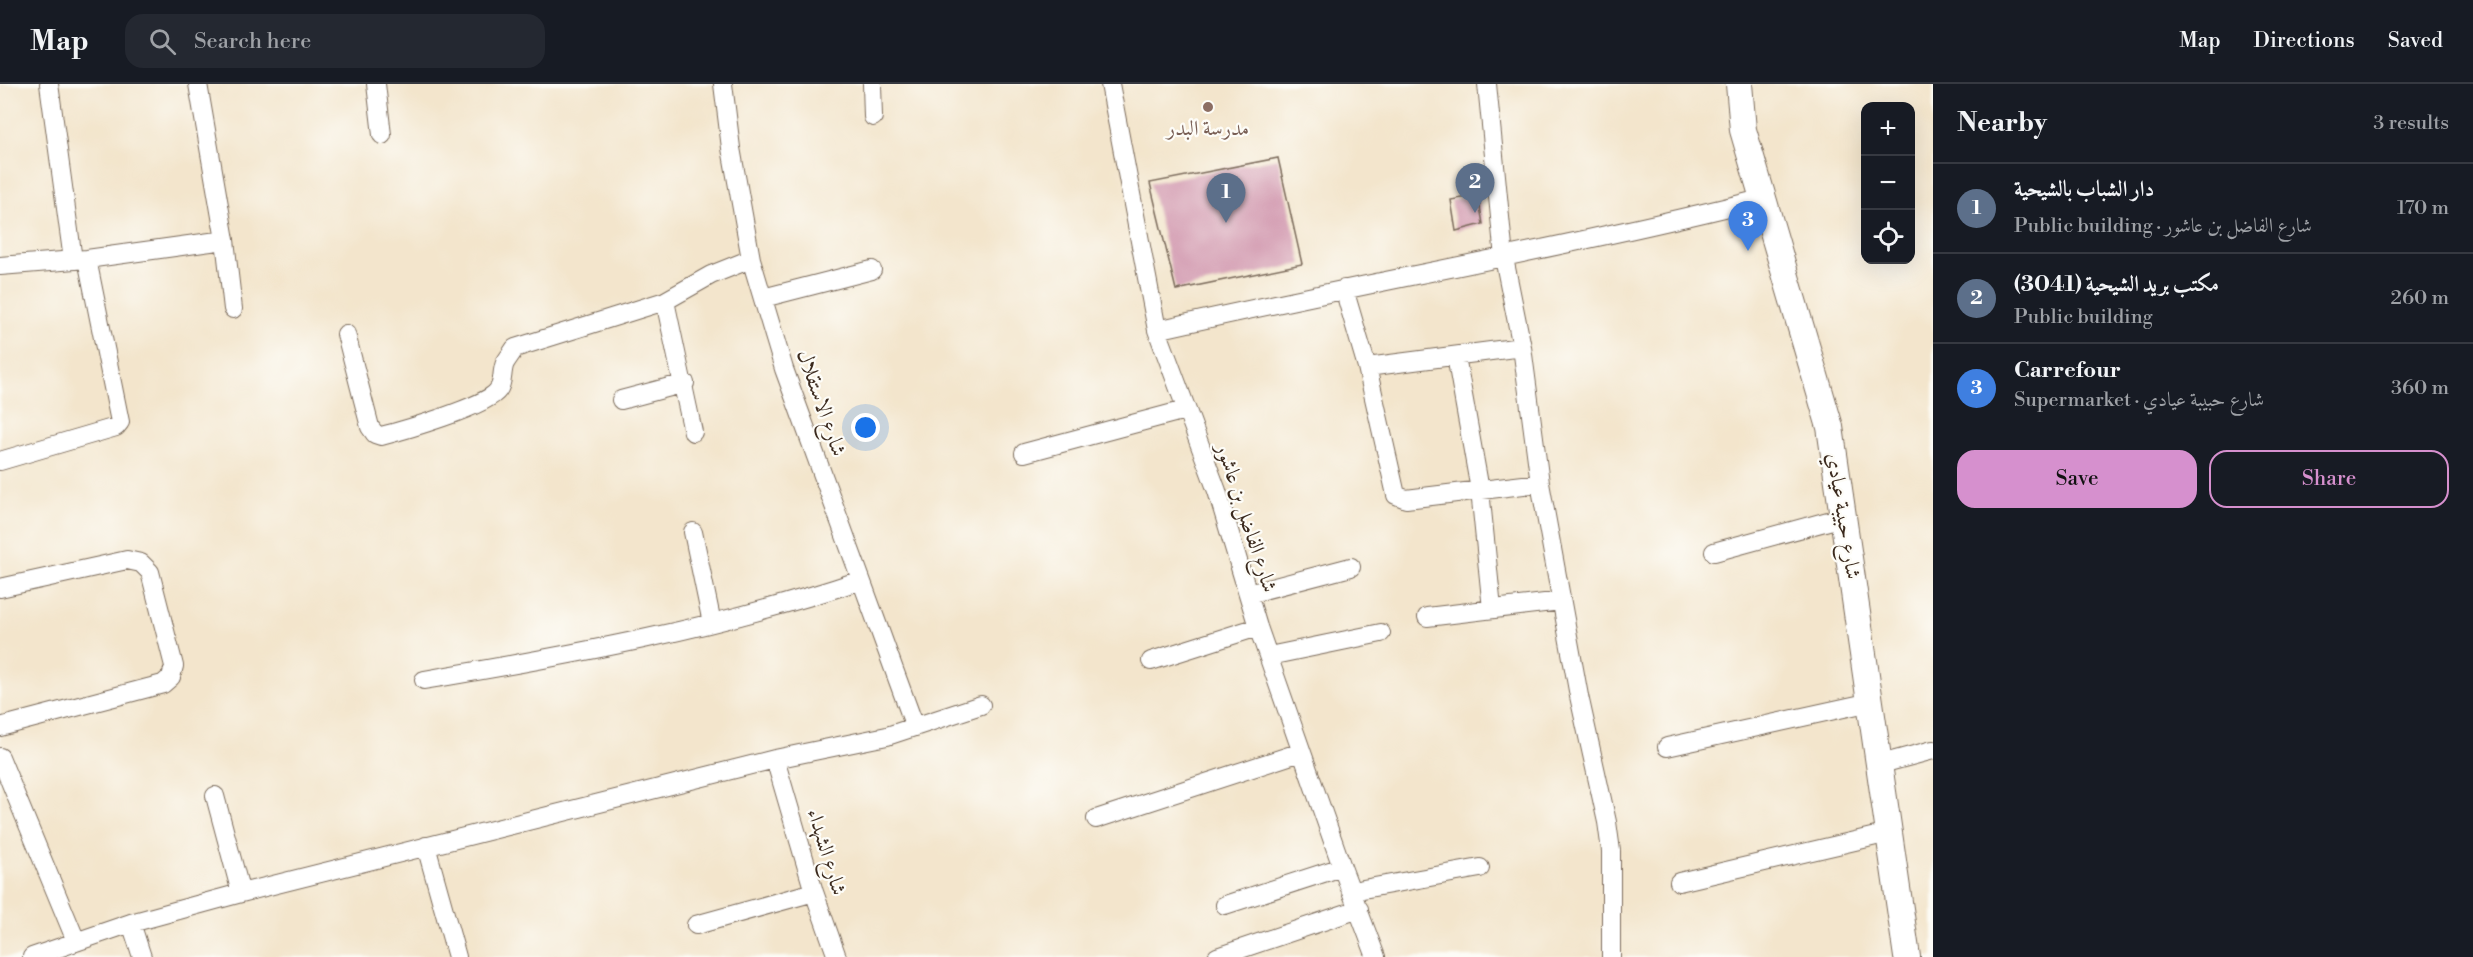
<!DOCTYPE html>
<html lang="en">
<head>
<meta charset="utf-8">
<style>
  :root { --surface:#171b24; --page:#242831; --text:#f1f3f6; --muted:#9ea1a6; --line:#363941; --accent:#d690ce }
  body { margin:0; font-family:"Libre Bodoni",Amiri,serif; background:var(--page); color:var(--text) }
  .controls { position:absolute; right:18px; top:18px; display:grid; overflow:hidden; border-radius:12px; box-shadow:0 6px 24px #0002 }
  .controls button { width:54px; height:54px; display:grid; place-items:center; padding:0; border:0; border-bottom:2px solid var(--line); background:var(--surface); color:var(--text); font:30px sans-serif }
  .you { position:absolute; left:866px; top:344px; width:21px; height:21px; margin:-15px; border:4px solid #fff; border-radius:50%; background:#1a73e8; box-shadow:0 0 0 9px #1a73e833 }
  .badge { display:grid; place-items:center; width:39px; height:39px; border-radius:50%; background:var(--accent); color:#fff; font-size:20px; font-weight:700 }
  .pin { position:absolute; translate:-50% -50px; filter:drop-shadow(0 2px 3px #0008) }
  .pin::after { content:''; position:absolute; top:32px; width:21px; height:18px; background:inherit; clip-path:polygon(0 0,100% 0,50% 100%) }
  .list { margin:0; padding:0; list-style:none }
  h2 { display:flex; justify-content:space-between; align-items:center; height:78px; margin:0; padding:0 24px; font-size:26px }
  h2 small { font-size:20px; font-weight:400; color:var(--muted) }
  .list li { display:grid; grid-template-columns:39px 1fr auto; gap:18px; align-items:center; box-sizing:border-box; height:90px; padding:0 24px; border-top:2px solid var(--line) }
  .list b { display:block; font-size:22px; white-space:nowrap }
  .list p { margin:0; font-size:20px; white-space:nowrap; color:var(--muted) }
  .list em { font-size:20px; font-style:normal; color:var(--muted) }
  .actions { display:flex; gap:12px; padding:18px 24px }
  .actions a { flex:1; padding:14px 0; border:2px solid var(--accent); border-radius:18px; text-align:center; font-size:21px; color:var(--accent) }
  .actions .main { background:var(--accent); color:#111 }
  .icon { flex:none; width:33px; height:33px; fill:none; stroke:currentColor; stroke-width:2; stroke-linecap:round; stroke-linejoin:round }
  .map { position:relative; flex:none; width:1933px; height:873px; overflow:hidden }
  header { display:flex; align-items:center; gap:36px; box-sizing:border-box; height:84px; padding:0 30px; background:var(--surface); border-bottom:2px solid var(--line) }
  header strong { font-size:28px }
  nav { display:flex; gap:33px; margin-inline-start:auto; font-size:21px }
  .search { width:420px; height:54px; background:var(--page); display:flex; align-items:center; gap:15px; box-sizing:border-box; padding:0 21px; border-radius:18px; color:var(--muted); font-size:22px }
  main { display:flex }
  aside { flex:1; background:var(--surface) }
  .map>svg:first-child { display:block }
  .building { fill:#d197ae }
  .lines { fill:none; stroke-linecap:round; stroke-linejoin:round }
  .street-casing { stroke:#7b6b5b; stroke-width:20 }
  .secondary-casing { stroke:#7b6b5b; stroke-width:28 }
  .street { stroke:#fff; stroke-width:18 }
  .secondary { stroke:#fff; stroke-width:26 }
  .education-dot { fill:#8d6e63; stroke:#fdfcf7; stroke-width:2 }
  .labels { text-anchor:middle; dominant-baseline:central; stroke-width:4.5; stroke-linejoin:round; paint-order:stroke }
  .education-label { font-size:21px; fill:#785e54; stroke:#fdfcf7 }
  .street-label { font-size:21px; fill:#3b2a1e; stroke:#fdfcf7 }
</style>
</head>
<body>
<header>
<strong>Map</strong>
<div class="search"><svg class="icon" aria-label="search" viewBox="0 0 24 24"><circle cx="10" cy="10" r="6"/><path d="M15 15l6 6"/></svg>Search here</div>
<nav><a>Map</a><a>Directions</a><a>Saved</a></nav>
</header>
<main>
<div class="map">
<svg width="1933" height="873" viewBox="0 0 1933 873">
  <rect width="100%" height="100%" fill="#fdfcf7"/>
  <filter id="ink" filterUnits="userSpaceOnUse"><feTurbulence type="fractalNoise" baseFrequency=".0167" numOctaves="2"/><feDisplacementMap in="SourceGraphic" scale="12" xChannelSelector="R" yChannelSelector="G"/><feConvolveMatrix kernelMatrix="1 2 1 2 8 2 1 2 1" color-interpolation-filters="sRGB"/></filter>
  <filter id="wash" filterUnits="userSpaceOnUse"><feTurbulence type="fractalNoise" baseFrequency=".008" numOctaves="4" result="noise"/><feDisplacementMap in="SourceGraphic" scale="24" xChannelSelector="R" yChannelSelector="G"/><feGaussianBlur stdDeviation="1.35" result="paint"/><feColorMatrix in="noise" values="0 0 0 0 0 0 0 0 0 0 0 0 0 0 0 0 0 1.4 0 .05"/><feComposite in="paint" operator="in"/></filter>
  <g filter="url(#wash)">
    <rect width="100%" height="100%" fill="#f3e5cc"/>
    <g id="blocks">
      <path class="building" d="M1278 74 1302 180 1176 206 1150 99Z
        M1478 111 1483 140 1456 147 1451 116Z"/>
    </g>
  </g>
  <g filter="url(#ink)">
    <use href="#blocks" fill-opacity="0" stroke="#7b6b5b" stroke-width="1.5"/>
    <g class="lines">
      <defs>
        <path id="street" d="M49 0 73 176
          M198 0 225 156 233 225
          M376 0 382 51
          M723 0 731 64 751 175 784 285 915 643
          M872 0 873 33
          M1110 0 1157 246 1217 407 1258 543 1342 783 1376 873
          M1487 0 1504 174 1522 263 1540 399 1579 612 1607 738 1611 767V873
          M0 182 87 175 225 156
          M1344 205 1367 283 1396 411 1406 415 1540 399
          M763 214 872 186
          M665 217 693 348
          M1157 246C1358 200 1561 165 1761 115
          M346 250 370 343 375 350 381 352C401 347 488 322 498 306 504 298 501 288 505 279 508 274 512 269 515 264L665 217 711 191 751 175
          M1456 272 1480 406 1492 525
          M1367 283 1522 263
          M621 316 685 299
          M1024 369 1185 326
          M0 377 116 343 120 338 87 175
          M693 448 712 539
          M1714 468 1843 433
          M0 504 127 476 141 479 150 488 174 582 171 593 163 600 0 643
          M1248 510 1351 483
          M1427 533 1561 517
          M1269 572 1381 549
          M1151 577 1258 543
          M424 596C572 571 719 544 861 496
          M1667 663 1871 618
          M0 673 76 857
          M775 675 814 808 837 873
          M1881 680 1933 666
          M215 712 241 809
          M1096 735 1301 668
          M426 762 457 873
          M1679 798 1889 749
          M1352 807 1480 784
          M1225 821 1342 783
          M131 839 142 873
          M696 841 814 808
          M32 873 131 839 241 809 775 675 887 652 981 621
          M1217 873 1359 825"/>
        <path id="secondary" d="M1739 0 1743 46 1830 343 1907 873"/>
      </defs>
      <use href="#street" class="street-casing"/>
      <use href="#secondary" class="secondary-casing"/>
      <use href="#street" class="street"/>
      <use href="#secondary" class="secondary"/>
    </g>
  </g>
  <circle class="education-dot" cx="1208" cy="23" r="6"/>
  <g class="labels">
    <g class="education-label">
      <text x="1208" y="45">مدرسة البدر</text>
    </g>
    <g class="street-label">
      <text transform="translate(821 319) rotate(71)">شارع الاستقلال</text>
      <text transform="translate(1843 432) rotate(81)">شارع حبيبة عيادي</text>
      <text transform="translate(1246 434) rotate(72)">شارع الفاضل بن عاشور</text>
      <text transform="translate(826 768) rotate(73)">شارع الشهداء</text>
    </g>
  </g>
</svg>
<div class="controls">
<button>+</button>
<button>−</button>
<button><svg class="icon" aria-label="locate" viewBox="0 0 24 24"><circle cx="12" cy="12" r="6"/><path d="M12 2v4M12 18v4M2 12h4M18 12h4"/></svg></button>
</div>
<div class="you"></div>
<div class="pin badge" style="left:1226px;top:139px;background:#5c6f8a">1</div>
<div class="pin badge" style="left:1475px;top:129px;background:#5c6f8a">2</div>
<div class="pin badge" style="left:1748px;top:167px;background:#3f7fe0">3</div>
</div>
<aside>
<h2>Nearby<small>3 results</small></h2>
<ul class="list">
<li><span class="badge" style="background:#5c6f8a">1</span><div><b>دار الشباب بالشيحية</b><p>Public building · شارع الفاضل بن عاشور</p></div><em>170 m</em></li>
<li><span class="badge" style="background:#5c6f8a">2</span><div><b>مكتب بريد الشيحية (3041)</b><p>Public building</p></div><em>260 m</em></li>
<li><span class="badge" style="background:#3f7fe0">3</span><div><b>Carrefour</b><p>Supermarket · شارع حبيبة عيادي</p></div><em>360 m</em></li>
</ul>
<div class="actions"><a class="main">Save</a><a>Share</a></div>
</aside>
</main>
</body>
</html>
